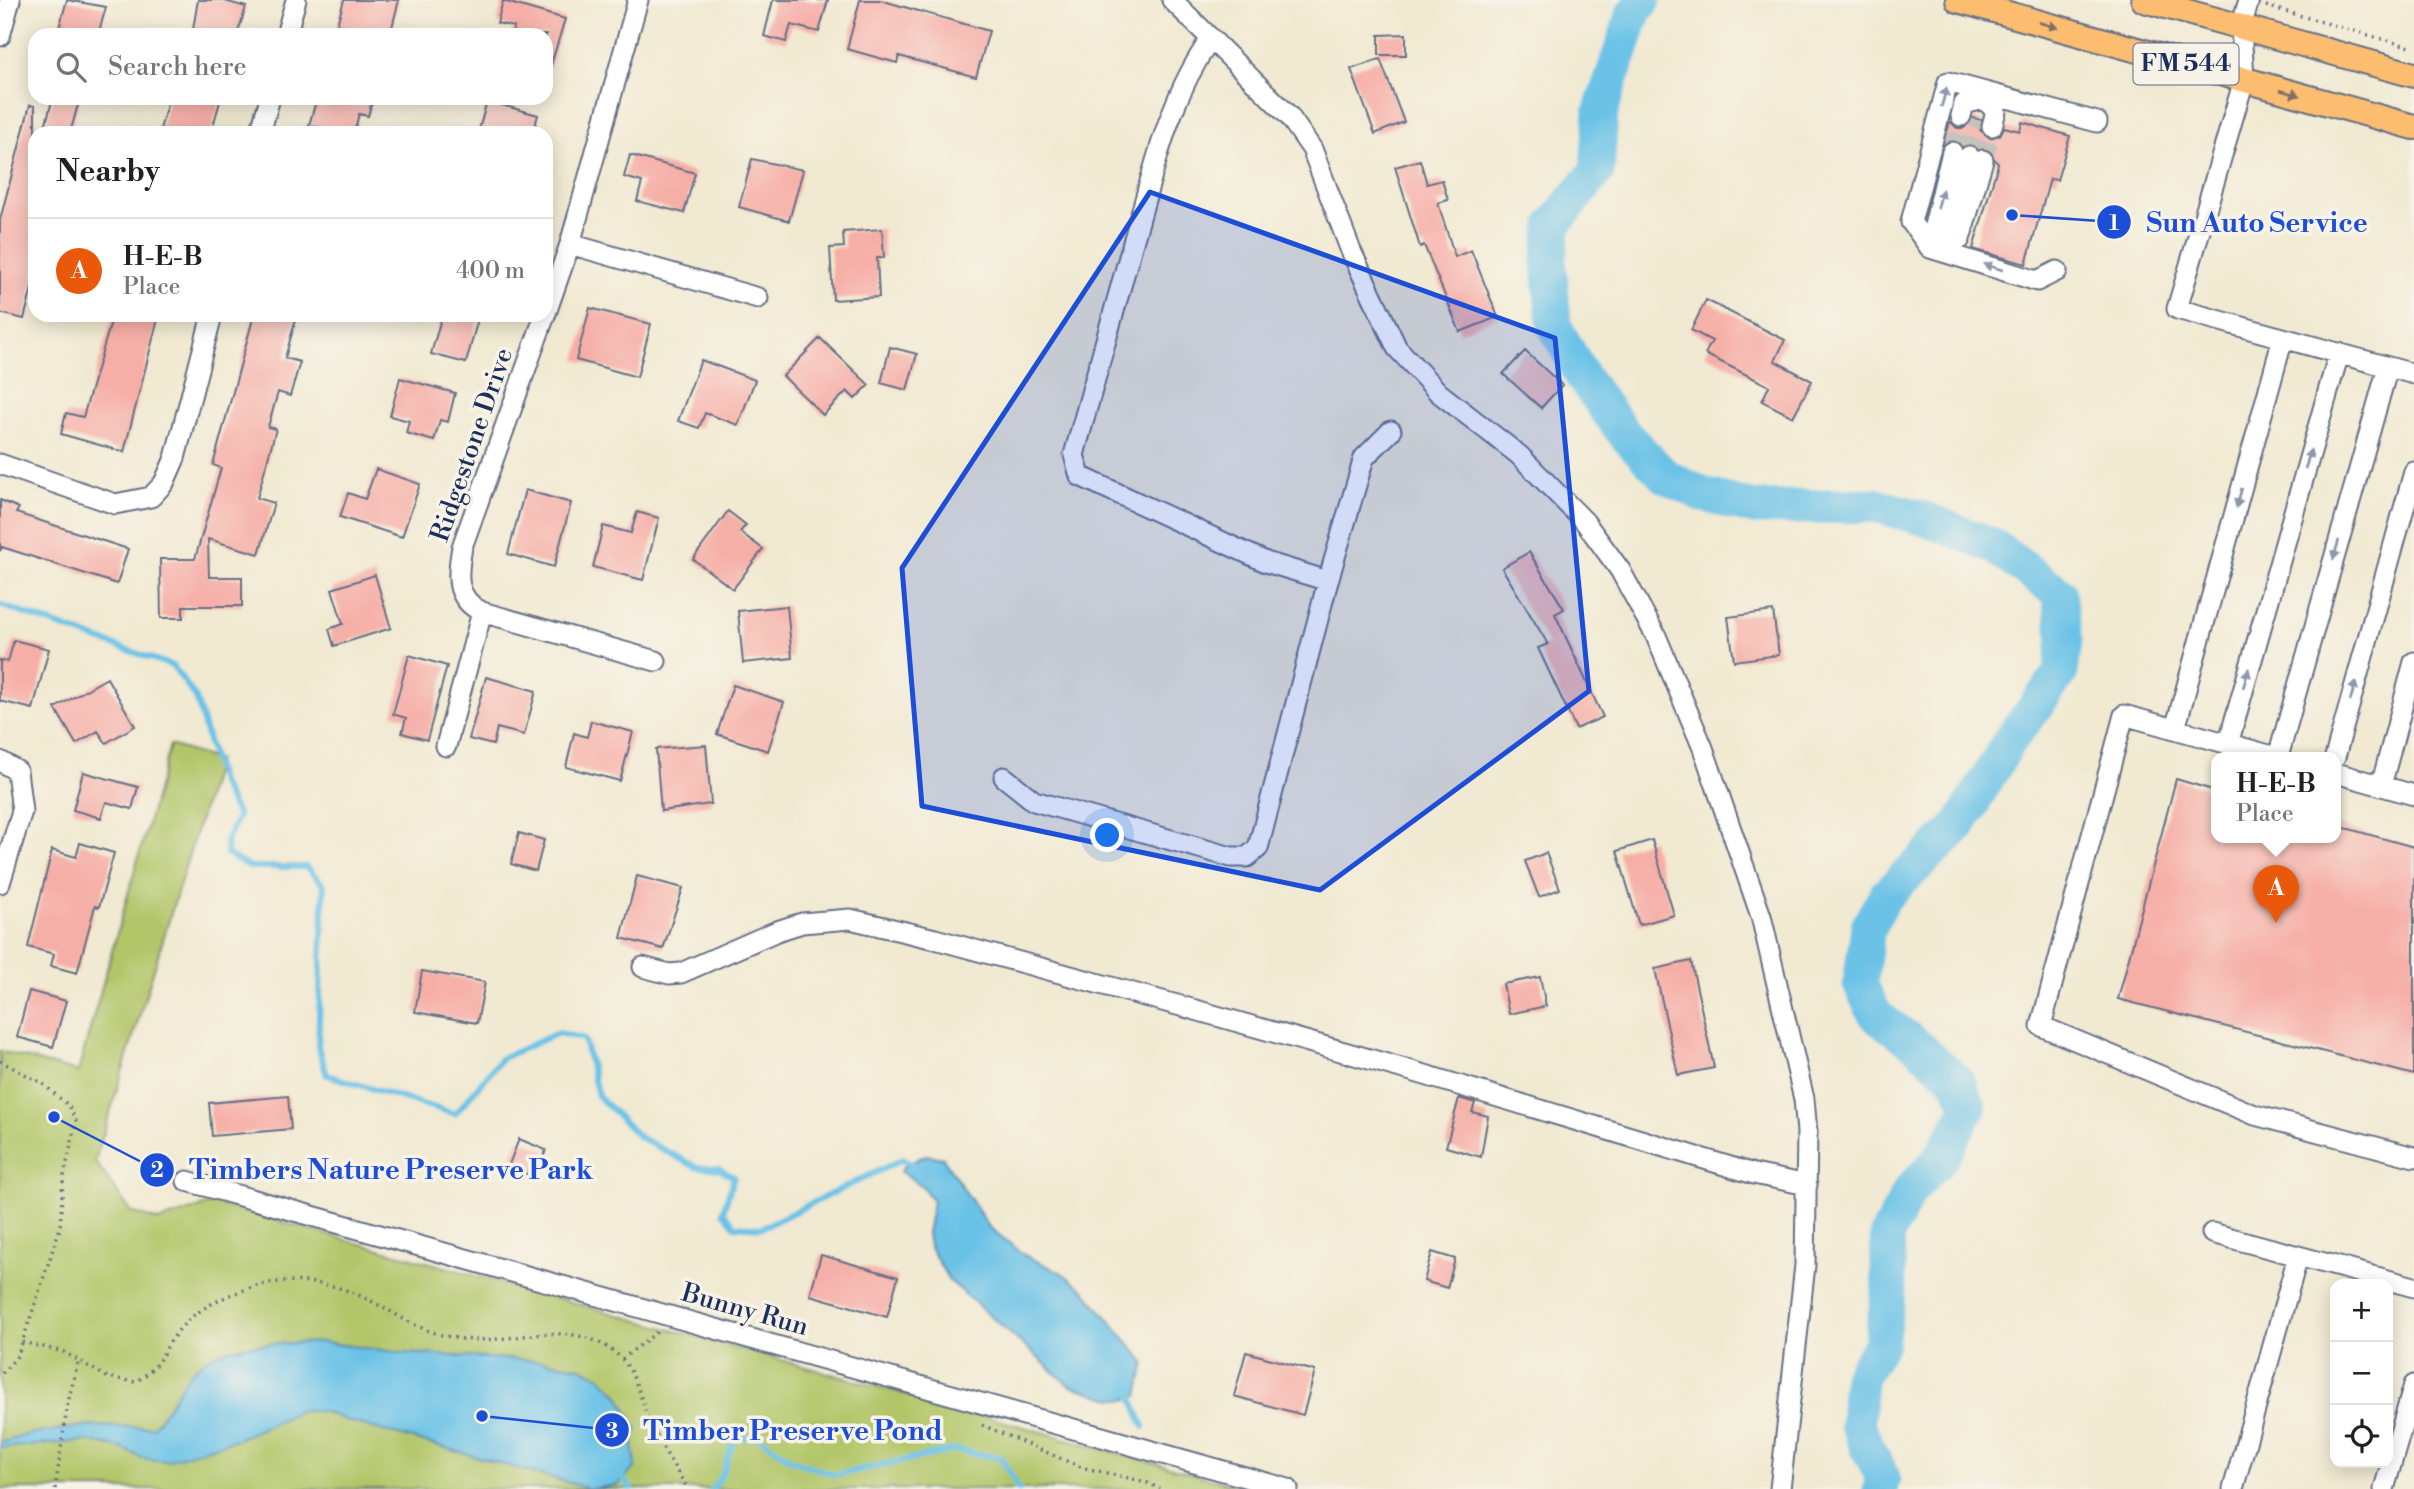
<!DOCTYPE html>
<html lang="en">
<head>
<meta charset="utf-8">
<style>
  :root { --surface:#fff; --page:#f6f6f6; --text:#202124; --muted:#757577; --line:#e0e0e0; --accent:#ea580c }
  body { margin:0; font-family:"Libre Bodoni",serif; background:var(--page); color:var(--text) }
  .controls { position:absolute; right:21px; bottom:21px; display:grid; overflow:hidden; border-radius:14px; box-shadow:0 4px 18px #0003 }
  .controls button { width:63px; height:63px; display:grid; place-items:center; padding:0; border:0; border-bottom:2px solid var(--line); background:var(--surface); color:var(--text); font:35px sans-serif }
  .you { position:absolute; left:1108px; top:836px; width:24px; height:24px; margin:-18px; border:5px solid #fff; border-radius:50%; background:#1a73e8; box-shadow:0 0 0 10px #1a73e833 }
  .badge { display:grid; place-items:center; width:46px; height:46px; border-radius:50%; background:var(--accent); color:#fff; font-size:23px; font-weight:700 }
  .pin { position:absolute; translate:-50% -58px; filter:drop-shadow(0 2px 4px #0008) }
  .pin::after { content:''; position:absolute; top:37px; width:24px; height:21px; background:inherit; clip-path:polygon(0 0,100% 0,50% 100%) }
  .popup { position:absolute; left:2211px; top:752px; width:130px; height:91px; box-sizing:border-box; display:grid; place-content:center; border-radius:14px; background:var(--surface); filter:drop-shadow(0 2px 5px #0005); font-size:23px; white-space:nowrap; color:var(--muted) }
  .popup b { font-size:26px; color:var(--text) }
  .popup::after { content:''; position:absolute; left:50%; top:100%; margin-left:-14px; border:14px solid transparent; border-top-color:var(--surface) }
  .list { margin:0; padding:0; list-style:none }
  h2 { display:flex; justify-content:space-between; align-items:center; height:91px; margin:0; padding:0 28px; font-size:30px }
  h2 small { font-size:23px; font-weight:400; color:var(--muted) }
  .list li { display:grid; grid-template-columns:46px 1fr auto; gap:21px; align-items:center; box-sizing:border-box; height:105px; padding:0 28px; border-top:2px solid var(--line) }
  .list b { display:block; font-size:26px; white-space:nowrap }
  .list p { margin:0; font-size:23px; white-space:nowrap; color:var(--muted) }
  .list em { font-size:23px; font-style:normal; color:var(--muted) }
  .icon { flex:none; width:38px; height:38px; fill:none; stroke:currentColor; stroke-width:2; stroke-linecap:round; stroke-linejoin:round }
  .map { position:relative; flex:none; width:2414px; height:1489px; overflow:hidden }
  .search { position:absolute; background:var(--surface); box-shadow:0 4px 18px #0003; left:28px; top:28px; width:525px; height:77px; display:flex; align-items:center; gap:18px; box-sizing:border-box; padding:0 24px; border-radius:21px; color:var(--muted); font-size:26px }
  .panel { position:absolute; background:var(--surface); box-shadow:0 4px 18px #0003; left:28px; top:126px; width:525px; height:196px; border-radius:21px }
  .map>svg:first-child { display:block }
  .green { fill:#b2c669; stroke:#667a64; stroke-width:2 }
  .water { fill:#6ac2e7; stroke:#4278a2; stroke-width:2 }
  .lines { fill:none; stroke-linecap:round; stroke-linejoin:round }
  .stream { stroke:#6ac2e7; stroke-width:6 }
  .river { stroke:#6ac2e7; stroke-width:35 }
  .building { fill:#f6afa7 }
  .minor-tunnel { stroke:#c6c4ba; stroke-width:19; stroke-dasharray:19 10; stroke-linecap:butt }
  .minor-casing { stroke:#667086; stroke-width:23 }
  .major-casing { stroke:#667086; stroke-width:28 }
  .path { stroke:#667086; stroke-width:3.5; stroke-dasharray:2 5; stroke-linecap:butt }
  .minor { stroke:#fff; stroke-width:19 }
  .major { stroke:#fcbd6f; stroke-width:24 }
  .oneway { fill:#806f66 }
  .oneway2 { fill:#8d97ae }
  .marked { fill:#1d4ed8; fill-opacity:0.2; stroke:#1d4ed8; stroke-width:5; stroke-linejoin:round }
  .labels { text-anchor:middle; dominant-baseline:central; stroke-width:7; stroke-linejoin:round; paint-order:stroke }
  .shield { fill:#f7f3e8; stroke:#5d6a87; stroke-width:2 }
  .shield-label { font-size:24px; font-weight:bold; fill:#1b2f5e }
  .street-label { font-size:26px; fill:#1b2f5e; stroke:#f7f3e8 }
  .leader { fill:none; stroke:#1d4ed8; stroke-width:2.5 }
  .callout-dot { fill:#1d4ed8; stroke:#f7f3e8; stroke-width:2.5 }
  .mark-label { font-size:21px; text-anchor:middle; font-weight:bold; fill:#fff }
  .callout-label { font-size:28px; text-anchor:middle; font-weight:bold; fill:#1d4ed8; stroke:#f7f3e8; stroke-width:7; stroke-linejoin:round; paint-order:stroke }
</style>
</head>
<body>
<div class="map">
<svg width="2414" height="1489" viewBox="0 0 2414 1489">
  <rect width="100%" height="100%" fill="#f7f3e8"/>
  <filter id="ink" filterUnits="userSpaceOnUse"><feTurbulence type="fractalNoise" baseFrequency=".0143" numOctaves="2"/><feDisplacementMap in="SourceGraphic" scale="14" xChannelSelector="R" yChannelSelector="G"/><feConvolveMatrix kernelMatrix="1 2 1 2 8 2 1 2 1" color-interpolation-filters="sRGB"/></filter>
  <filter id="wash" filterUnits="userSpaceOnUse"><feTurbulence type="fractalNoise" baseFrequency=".00686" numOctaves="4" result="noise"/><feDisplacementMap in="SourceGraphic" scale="28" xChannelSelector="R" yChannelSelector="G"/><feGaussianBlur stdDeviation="1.57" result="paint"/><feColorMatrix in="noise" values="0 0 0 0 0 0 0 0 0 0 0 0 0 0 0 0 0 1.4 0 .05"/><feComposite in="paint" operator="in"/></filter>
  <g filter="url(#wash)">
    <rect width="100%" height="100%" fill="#f1e9d1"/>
    <path class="green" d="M170 745 218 760 95 1161 131 1212 159 1221 213 1203 1248 1489H0V1051L78 1072Z"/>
    <path class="water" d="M926 1155 943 1158 989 1227 1024 1255 1062 1273 1083 1289 1145 1362 1138 1396 1125 1400 1108 1398 1069 1385 949 1280 929 1246 927 1233 933 1201 922 1186 901 1172 904 1166Z
      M321 1342 404 1353 541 1361 581 1367 599 1376 618 1394 637 1428 633 1445 636 1467 618 1485 591 1489 345 1420 323 1411H299L240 1438 166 1461 142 1458 123 1449 89 1441 0 1448V1443L25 1435 84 1426 153 1427C167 1411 175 1394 187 1377 216 1337 277 1345 321 1342Z"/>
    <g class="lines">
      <path class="stream" d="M0 605 173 666 196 698 220 782 238 816 226 842 227 854 249 867H306L324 885 318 1047 327 1075 455 1114 502 1058 558 1033 584 1039 598 1096 639 1137 696 1167 719 1169 734 1177 723 1212 735 1226 761 1228 903 1159 917 1166
        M1130 1392 1144 1427
        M620 1474 631 1489
        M712 1489C730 1469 724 1453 737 1438L759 1437 792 1460 835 1475 955 1450 1001 1458 1019 1489"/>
      <path class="river" d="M1643 0 1634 12 1601 110 1597 171 1554 224 1549 260 1554 325 1583 378 1626 436 1665 476 1704 495 1755 508 1875 505 1925 519 1992 545 2059 593 2065 638 2061 672 2010 740 1959 826 1885 896 1868 927 1860 984 1876 1016 1917 1045 1958 1082 1969 1107 1941 1158 1910 1190 1887 1235 1889 1290 1881 1343 1860 1378 1857 1425 1883 1478 1880 1489"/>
    </g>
    <g id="blocks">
      <path class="building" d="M67 0 106 7 98 35H57Z
        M198 0H221L246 7 237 35H192Z
        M344 0H399L390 35H334Z
        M773 0H828L819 32 791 25 786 42 764 36Z
        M860 0H880L989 31 976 77 899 56 897 63 847 49Z
        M503 1 565 19 550 68H546V35H511L514 27 497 23Z
        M1406 34V55H1379V35Z
        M1380 59 1404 122 1375 134 1351 69Z
        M53 98H80L70 133H43Z
        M169 98H221L211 133H159Z
        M317 98H373L368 116 359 114 354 133H338L309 125Z
        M487 101 538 115 533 133H478Z
        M30 105 35 106V277L24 319 0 313V220Z
        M1973 118 1981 120 1980 130 1990 138 2000 135 2004 127 2020 131 2022 122 2070 136 2057 180 2050 179 2026 264 1973 249 1998 164 1987 149H1979L1972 144 1962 146 1954 140 1945 143 1950 121 1957 128H1964Z
        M630 155 695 173 684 213 637 201 642 182 624 177Z
        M752 159 803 170 789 221 739 207Z
        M1420 160 1427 184 1442 180 1448 200 1438 203 1455 257 1471 250 1498 317 1460 332 1424 245 1420 247 1395 167Z
        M882 229 884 258H877L879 297 833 300 830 248 844 247 843 232Z
        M1706 300 1785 340 1775 361 1812 381 1793 417 1762 401 1769 386 1705 354 1712 341 1691 330Z
        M590 308 651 324 637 377 576 360Z
        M113 315H159L124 452 61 434 66 413 83 417Z
        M254 315H297L285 358 300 362 290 396 278 392 268 427 276 429 257 498 274 503 259 554 208 539 209 577H242V606H183V618H161L160 559H195L221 468 213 465Z
        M442 315H479L466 363 431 354Z
        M820 338 869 385 855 399 847 391 823 415 783 376Z
        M890 347 917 354 907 390 881 383Z
        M1525 351 1562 385 1541 408 1503 374Z
        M701 360 755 380 738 425 705 413 699 428 678 421Z
        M400 378 455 393 448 422 440 420 434 441 406 433 409 421 390 416Z
        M376 469 420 484 402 537 340 517 348 493 365 499Z
        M525 490 571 503 554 567 508 554Z
        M0 500 19 508 16 513 128 549 117 584 2 547 0 551Z
        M728 511 746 525 740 532 763 549 733 589 693 559Z
        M637 512 659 518 643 580 593 567 603 526 631 533Z
        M1529 552 1564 609 1555 614 1603 717 1576 729 1538 648 1548 644 1502 568Z
        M375 575 391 628 334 646 329 629 343 624 332 589Z
        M787 606 792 658 743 663 738 611Z
        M1773 611 1779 655 1734 661 1728 617Z
        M14 640 49 649 33 709 0 701V660L8 662Z
        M409 655 447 666 427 740 402 733 406 718 393 714Z
        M486 677 536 691 524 735 497 728 493 745 469 739Z
        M107 678 135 726 106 743 98 731 76 744 55 708Z
        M733 685 784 702 768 751 717 734Z
        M591 721 633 732 620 781 566 767 574 733 587 737Z
        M706 745 711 804 661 811 656 749Z
        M83 772 138 787 132 809 106 802 101 818 73 810Z
        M2176 779 2216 791V837H2335V825L2414 847V1075L2118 999Z
        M519 833 544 840 536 871 511 864Z
        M1652 840 1674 915 1639 925 1617 851Z
        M80 843 114 853 99 907 95 906 77 973 51 966 54 954 28 947 52 850 76 857Z
        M1546 853 1560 889 1539 897 1525 861Z
        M637 876 683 888 663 949 621 938Z
        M1691 961 1714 1068 1678 1075 1655 969Z
        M422 971 485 982 477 1023 415 1012Z
        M1540 977 1546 1006 1509 1014 1503 984Z
        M29 991 66 1001 53 1047 17 1037Z
        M288 1096 291 1129 212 1136 209 1103Z
        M1459 1098 1475 1103 1472 1112 1488 1116 1481 1157 1446 1147Z
        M519 1139 546 1150 535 1178 508 1167Z
        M1432 1252 1455 1259 1447 1288 1424 1281Z
        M821 1255 898 1277 887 1317 810 1295Z
        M1246 1352 1315 1371 1303 1415 1234 1396Z"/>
    </g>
  </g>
  <g filter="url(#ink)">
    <use href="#blocks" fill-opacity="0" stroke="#667086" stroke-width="2"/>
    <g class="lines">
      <path class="minor-tunnel" d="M1952 152 1961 116
        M1969 156 1978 120
        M1983 160 1992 126"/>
      <defs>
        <path id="minor" d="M1172 0 1289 116 1312 149 1351 251 1397 348 1439 393 1519 455 1585 522 1620 570 1656 636 1703 748 1761 916 1804 1099 1807 1132 1805 1265 1780 1489
          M2249 0 2241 27 2244 80 2177 309 2414 374
          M286 35 296 0
          M0 36 10 0
          M1210 40C1168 100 1154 170 1134 239 1114 311 1094 383 1074 455L1080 476 1266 562 1328 581 1364 458 1391 431
          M1961 116 1964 104 1984 99 1996 111 1992 126
          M260 133 270 98
          M1952 152 1933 230 1945 242 1960 239 1983 160
          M570 244 758 298
          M1943 251 1969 156
          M2057 271 2037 281 1930 248 1911 222 1948 82 2097 122
          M546 313 570 244 638 0
          M545 315 462 547C457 575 454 598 482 612L656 661
          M0 464 115 504 151 497 164 483 175 458 212 315
          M2175 729 2283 338
          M2228 744 2339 353
          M446 746 482 612
          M2276 757 2124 715 2041 1026 2255 1115 2414 1157
          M2278 757 2388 367
          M2335 757 2414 472
          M0 761 17 771 22 811 0 883
          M2336 773 2414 795
          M1004 777 1034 801 1231 857H1247L1258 848 1328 581
          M2381 786 2414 662
          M643 967 669 974 681 973 777 931 802 923 850 919 935 939 1199 1011 1415 1072 1754 1174 1807 1185
          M187 1181 1288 1489
          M2212 1233 2414 1287
          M2233 1489 2298 1256
          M2384 1489 2414 1385"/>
        <path id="major" d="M1958 0 2414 127
          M2144 0 2414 75"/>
      </defs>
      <use href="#minor" class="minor-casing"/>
      <use href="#major" class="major-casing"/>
      <path class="path" d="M2266 6 2414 48
        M0 1061 42 1083 69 1106 76 1121 63 1181 60 1228 18 1355 0 1376
        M22 1342 64 1352 107 1377 135 1382C161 1366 159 1357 175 1335 193 1310 222 1297 250 1288 288 1275 335 1282 369 1300 399 1315 422 1333 456 1338 513 1348 570 1312 620 1357 635 1371 641 1401 649 1420 660 1444 674 1467 688 1489
        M622 1359 657 1332
        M982 1425 1081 1467 1146 1482 1160 1489
        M55 1489 68 1402 79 1359"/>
      <use href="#minor" class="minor"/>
      <use href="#major" class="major"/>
    </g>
    <defs><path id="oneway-solid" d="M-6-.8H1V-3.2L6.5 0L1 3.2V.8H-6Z" transform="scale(1.75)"/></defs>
    <g class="oneway">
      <use href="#oneway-solid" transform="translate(2048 25) rotate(16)"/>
      <use href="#oneway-solid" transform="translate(2290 93) rotate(16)"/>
    </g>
    <g class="oneway2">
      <use href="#oneway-solid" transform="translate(1944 97) rotate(-75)"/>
      <use href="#oneway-solid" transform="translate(1940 199) rotate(-76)"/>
      <use href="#oneway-solid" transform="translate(1993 267) rotate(-163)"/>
      <use href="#oneway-solid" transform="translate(2308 459) rotate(-74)"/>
      <use href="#oneway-solid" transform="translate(2239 498) rotate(106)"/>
      <use href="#oneway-solid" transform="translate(2336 550) rotate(106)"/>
      <use href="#oneway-solid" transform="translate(2246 678) rotate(-74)"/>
      <use href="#oneway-solid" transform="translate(2353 691) rotate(-74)"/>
    </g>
  </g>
  <path class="marked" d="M1150 192 1555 338 1589 691 1320 890 922 806 902 568Z"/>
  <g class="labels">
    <rect class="shield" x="2133.5" y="43.5" width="105" height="41" rx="5"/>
    <g class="shield-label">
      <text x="2186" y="64">FM 544</text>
    </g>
    <g class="street-label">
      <text transform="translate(472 445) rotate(-71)">Ridgestone Drive</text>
      <text transform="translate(745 1310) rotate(16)">Bunny Run</text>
    </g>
  </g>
  <path class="leader" d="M2012 215L2114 222M54 1117L157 1170M482 1416L612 1430"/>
  <g class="callout-dot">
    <circle cx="2012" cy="215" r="7"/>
    <circle cx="54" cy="1117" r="7"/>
    <circle cx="482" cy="1416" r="7"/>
    <circle cx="2114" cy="222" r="18"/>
    <circle cx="157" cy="1170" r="18"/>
    <circle cx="612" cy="1430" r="18"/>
  </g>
  <g class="mark-label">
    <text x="2114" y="230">1</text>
    <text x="157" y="1177">2</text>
    <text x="612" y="1438">3</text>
  </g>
  <g class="callout-label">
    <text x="2257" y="232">Sun Auto Service</text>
    <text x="391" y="1179">Timbers Nature Preserve Park</text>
    <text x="793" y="1440">Timber Preserve Pond</text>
  </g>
</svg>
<div class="controls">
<button>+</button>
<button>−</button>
<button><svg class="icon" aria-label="locate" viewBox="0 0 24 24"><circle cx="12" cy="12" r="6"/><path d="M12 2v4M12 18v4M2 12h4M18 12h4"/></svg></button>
</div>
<div class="you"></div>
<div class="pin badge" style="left:2276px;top:923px">A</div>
<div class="popup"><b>H-E-B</b>Place</div>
<div class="search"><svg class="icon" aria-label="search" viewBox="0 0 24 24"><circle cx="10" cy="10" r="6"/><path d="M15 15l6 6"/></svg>Search here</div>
<section class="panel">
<h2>Nearby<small></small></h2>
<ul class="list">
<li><span class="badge">A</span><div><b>H-E-B</b><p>Place</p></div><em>400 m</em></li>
</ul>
</section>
</div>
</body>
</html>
